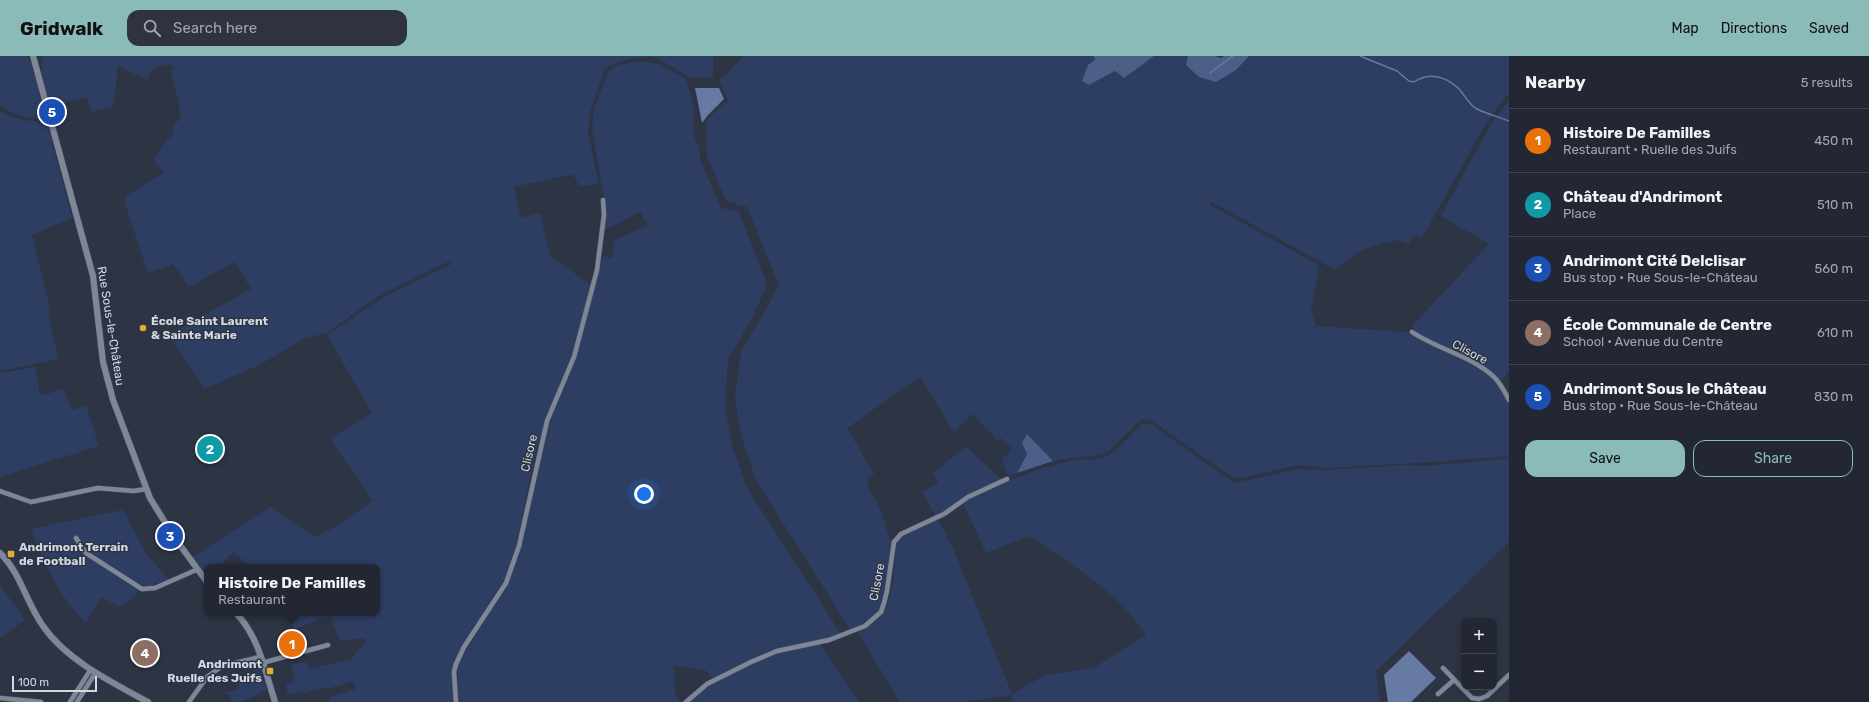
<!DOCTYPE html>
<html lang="en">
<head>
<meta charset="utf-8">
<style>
  :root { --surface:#222733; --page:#2e333f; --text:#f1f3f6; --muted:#a2a5ac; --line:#3f444e; --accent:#8bbbb9 }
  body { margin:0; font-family:Rubik,sans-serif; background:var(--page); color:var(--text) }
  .controls { position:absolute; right:12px; bottom:12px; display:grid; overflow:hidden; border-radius:8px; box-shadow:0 2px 6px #0003 }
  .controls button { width:36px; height:36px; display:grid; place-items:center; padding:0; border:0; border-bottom:1px solid var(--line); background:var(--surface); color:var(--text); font:20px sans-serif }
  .scale { position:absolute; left:12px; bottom:10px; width:85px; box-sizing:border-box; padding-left:4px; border:2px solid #d3d8e2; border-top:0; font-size:11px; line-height:14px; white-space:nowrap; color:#d3d8e2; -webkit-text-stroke:3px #2d3444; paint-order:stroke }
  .you { position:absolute; left:644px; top:438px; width:14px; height:14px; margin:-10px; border:3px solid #fff; border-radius:50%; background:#1a73e8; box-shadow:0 0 0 6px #1a73e833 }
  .badge { display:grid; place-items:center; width:26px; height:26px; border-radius:50%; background:var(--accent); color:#fff; font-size:13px; font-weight:700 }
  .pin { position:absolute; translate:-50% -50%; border:2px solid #fff; box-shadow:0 1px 4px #0006 }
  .popup { position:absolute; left:204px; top:508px; width:176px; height:52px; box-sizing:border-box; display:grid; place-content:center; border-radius:8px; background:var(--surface); filter:drop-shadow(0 1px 3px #0005); font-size:13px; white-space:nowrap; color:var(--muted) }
  .popup b { font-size:15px; color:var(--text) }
  .popup::after { content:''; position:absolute; left:50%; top:100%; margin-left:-8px; border:8px solid transparent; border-top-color:var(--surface) }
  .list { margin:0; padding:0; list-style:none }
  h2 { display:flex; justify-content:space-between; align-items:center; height:52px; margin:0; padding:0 16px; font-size:17px }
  h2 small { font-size:13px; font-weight:400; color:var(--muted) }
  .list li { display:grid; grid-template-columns:26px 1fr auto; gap:12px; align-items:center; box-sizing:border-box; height:64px; padding:0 16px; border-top:1px solid var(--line) }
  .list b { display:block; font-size:15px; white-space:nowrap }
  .list p { margin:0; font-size:13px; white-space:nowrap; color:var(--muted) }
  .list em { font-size:13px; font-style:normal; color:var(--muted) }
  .actions { display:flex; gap:8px; padding:12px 16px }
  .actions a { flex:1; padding:9px 0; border:1px solid var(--accent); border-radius:12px; text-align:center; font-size:14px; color:var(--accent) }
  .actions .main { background:var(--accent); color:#111 }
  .icon { flex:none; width:22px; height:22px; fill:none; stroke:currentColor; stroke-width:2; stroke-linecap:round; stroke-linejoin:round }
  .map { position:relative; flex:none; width:1509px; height:646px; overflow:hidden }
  header { display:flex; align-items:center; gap:24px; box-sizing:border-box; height:56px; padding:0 20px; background:var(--accent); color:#111 }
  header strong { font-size:19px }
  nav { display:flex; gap:22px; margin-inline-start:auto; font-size:14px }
  .search { width:280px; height:36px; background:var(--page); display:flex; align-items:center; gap:10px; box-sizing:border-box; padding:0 14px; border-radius:12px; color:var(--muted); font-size:15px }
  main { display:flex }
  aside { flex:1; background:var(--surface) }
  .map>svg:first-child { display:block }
  .green { fill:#2e3e63 }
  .forest { fill:#4d5f87 }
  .water { fill:#667aa3 }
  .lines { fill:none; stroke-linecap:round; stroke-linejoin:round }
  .stream { stroke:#667aa3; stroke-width:1.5 }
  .street-casing { stroke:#4a515e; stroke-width:5.5 }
  .secondary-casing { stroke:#4a515e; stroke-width:7 }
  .street { stroke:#7e8698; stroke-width:4.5 }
  .secondary { stroke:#7e8698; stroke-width:6 }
  .poi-dot { fill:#e4ae35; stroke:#2d3444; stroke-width:1.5 }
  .labels { text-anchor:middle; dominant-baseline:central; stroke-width:3; stroke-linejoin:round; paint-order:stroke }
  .poi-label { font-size:12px; font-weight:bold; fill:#d3d8e2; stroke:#2d3444; text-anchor:start }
  .street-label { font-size:12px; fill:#d3d8e2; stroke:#2d3444 }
</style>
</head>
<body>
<header>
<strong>Gridwalk</strong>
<div class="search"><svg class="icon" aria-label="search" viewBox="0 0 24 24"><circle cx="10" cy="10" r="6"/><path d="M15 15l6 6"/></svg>Search here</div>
<nav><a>Map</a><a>Directions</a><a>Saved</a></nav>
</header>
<main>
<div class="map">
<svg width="1509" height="646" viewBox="0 0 1509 646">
  <rect width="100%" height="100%" fill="#2d3444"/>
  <path class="green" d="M0 0H28L39 33 45 61C30 65 13 58 0 50Z
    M43 0H713V21C708 21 702 22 697 22 680 20 668 5 653 1 640 0 612 4 604 15L590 56 588 77 599 128 579 130 573 118 514 131 521 162 540 157 550 200 591 229 571 302 547 359 534 403 515 495 507 519 459 596 452 613 454 646H329L330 641 355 633 353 625 327 633 326 631 304 637V636L288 639 286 629 295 626 291 609 306 606 309 613 351 603 366 585 365 582 340 585 331 561 317 564 294 574 285 557H377V511H251L233 496 219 511H207V520L193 501 271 451 316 481 335 471 373 445 330 383 372 357 327 279 387 239 452 208 450 205 382 238 326 277 303 283 261 308 205 333 169 279 251 233 235 206 189 231 173 208 148 217 124 145 129 138 164 117 154 104 167 83 169 84 175 76 171 74 181 60 171 14 174 11 166 8 152 13 147 24 118 10 113 50 91 56 87 41 51 50 41 17Z
    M744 0H1094L1095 4 1089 29 1116 15 1124 21 1154 0H1188L1186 9 1236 14 1249 0H1509V40H1506L1485 69 1422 182 1414 179 1408 188 1395 184 1364 193 1345 205 1335 214 1210 145 1212 150 1319 209 1311 254 1316 270 1406 276 1485 316 1494 324 1509 346V400L1431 406 1326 412 1298 409 1235 423 1149 363H1142L1109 395 1100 399 1070 402 1053 405 1027 379V397L1017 417 1008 420 1002 404 1012 393 1001 382 997 384 973 358 954 376 920 321 847 372 874 418 867 424 868 431 881 454 891 488 886 532 879 555 869 564 851 575 756 424 742 382 735 342 741 296 779 230 747 151 726 145 707 100 706 64 728 44 719 24 724 21Z
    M641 5 659 8 686 23 695 53 693 68 695 83 699 91 701 106 721 152 739 155 767 229 750 266 728 303 725 350 732 390 747 432 841 578 827 583 772 594 712 623 705 614 674 610 675 637 680 646H458V608L500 540 503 539 517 502 539 402 551 361 575 303 584 264 598 223 602 200 612 202 615 184 648 169 640 156 605 174V147L592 72 594 53 608 16 618 9Z
    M1509 44V313L1501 326 1489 314 1415 276 1412 270 1489 188 1441 160 1491 68Z
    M0 55 15 62 47 68 72 162 32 179 50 253 48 255 58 303 0 315Z
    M35 311 40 340 64 333 71 354 86 350 99 390 0 421V317Z
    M1142 368H1151L1234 427 1299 413 1324 414 1405 409 1423 410 1509 403V486L1376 615 1380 646H1011L1012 639 965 646H900L858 576C866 572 875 567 881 560 895 539 894 508 897 484L912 473 938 464 953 492 1012 638 1043 620 1095 611 1146 579C1118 535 1071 508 1029 480L986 497 963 447C996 428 1033 414 1070 405 1082 402 1099 406 1109 399 1121 391 1132 378 1142 368Z
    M966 390 1002 424 936 461 922 436 938 427 933 417Z
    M122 454 125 457 145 496 168 523 151 530 142 529 135 541 119 551 101 541 86 567C60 543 44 506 31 473Z
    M0 529 25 564 0 582Z
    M820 588 859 646H689C727 613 771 596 820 588Z
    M257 613 260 615 267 634 240 646H231L230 639H227V636L239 633V622Z"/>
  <path class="forest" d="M1094 0H1154L1124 22 1115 15 1089 29 1082 25 1088 9 1095 4Z
    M1188 0H1215L1221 2 1224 0H1249L1236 14 1216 26 1199 21 1186 9Z
    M1027 378 1053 405 1017 417 1027 398 1022 387Z"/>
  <path class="water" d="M695 32H719L724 43 708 59 702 67Z
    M1409 595 1436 622 1411 646H1388L1384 619Z"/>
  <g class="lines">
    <path class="stream" d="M1360 0 1397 15 1409 25 1414 26C1429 16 1445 20 1458 32 1465 39 1469 49 1477 53 1487 58 1499 61 1509 65
      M1210 17 1233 0"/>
    <defs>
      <path id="street" d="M1412 276C1437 293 1472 300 1494 321 1500 327 1505 336 1509 344
        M0 435 31 446 98 432 134 435 146 433
        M76 482 86 497 142 533 155 532 196 514
        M262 607 328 589
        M1443 612 1472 642 1479 643 1487 640 1509 619
        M1438 638 1454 624
        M0 642 41 646
        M70 646 91 613
        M77 646 96 616
        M189 646 207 621 222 610 260 601
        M456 646 454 616 456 608 464 591 506 527 519 490 547 365 574 301 597 214 604 159 603 144
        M686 646 707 628 751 606 777 595 829 584 865 570 881 556 884 547 887 535 894 486 901 478 944 458 968 441 1007 423"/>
      <path id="secondary" d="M33 0 93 220 103 306 113 344 150 442 174 481 207 526
        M0 497C20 516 27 548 43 570 66 604 113 627 148 646
        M236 557C259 581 265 615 275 646"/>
    </defs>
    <use href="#street" class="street-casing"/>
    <use href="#secondary" class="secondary-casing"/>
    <use href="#street" class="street"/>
    <use href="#secondary" class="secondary"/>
  </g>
  <g class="poi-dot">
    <circle cx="143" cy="272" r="4"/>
    <rect x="7" y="494" width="8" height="8" rx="2"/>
    <rect x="266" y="611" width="8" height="8" rx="2"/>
  </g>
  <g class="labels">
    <g class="poi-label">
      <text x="151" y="265">École Saint Laurent<tspan x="151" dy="14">&amp; Sainte Marie</tspan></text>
      <text x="19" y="491">Andrimont Terrain<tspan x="19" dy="14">de Football</tspan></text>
      <text x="262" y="608" text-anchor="end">Andrimont<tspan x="262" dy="14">Ruelle des Juifs</tspan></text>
    </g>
    <g class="street-label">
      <text transform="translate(111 270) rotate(81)">Rue Sous-le-Château</text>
      <text transform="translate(1470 296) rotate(28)">Clisore</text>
      <text transform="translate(529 397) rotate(-77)">Clisore</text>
      <text transform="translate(877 526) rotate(-79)">Clisore</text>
    </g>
  </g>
</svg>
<div class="controls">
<button>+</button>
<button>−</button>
</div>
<div class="scale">100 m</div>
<div class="you"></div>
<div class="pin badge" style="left:292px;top:588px;background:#e8710a">1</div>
<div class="popup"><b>Histoire De Familles</b>Restaurant</div>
<div class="pin badge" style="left:210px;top:393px;background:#0f9aa8">2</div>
<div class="pin badge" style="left:170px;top:480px;background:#1a4fb4">3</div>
<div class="pin badge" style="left:145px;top:597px;background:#8d6e63">4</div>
<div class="pin badge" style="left:52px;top:56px;background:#1a4fb4">5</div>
</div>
<aside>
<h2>Nearby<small>5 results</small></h2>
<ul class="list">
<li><span class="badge" style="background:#e8710a">1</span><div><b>Histoire De Familles</b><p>Restaurant · Ruelle des Juifs</p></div><em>450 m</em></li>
<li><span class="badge" style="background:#0f9aa8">2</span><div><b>Château d'Andrimont</b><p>Place</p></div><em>510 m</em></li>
<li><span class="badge" style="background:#1a4fb4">3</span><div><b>Andrimont Cité Delclisar</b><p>Bus stop · Rue Sous-le-Château</p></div><em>560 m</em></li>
<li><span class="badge" style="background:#8d6e63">4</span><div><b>École Communale de Centre</b><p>School · Avenue du Centre</p></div><em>610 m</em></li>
<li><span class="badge" style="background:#1a4fb4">5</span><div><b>Andrimont Sous le Château</b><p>Bus stop · Rue Sous-le-Château</p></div><em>830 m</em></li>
</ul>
<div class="actions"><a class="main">Save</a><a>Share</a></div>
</aside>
</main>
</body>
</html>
